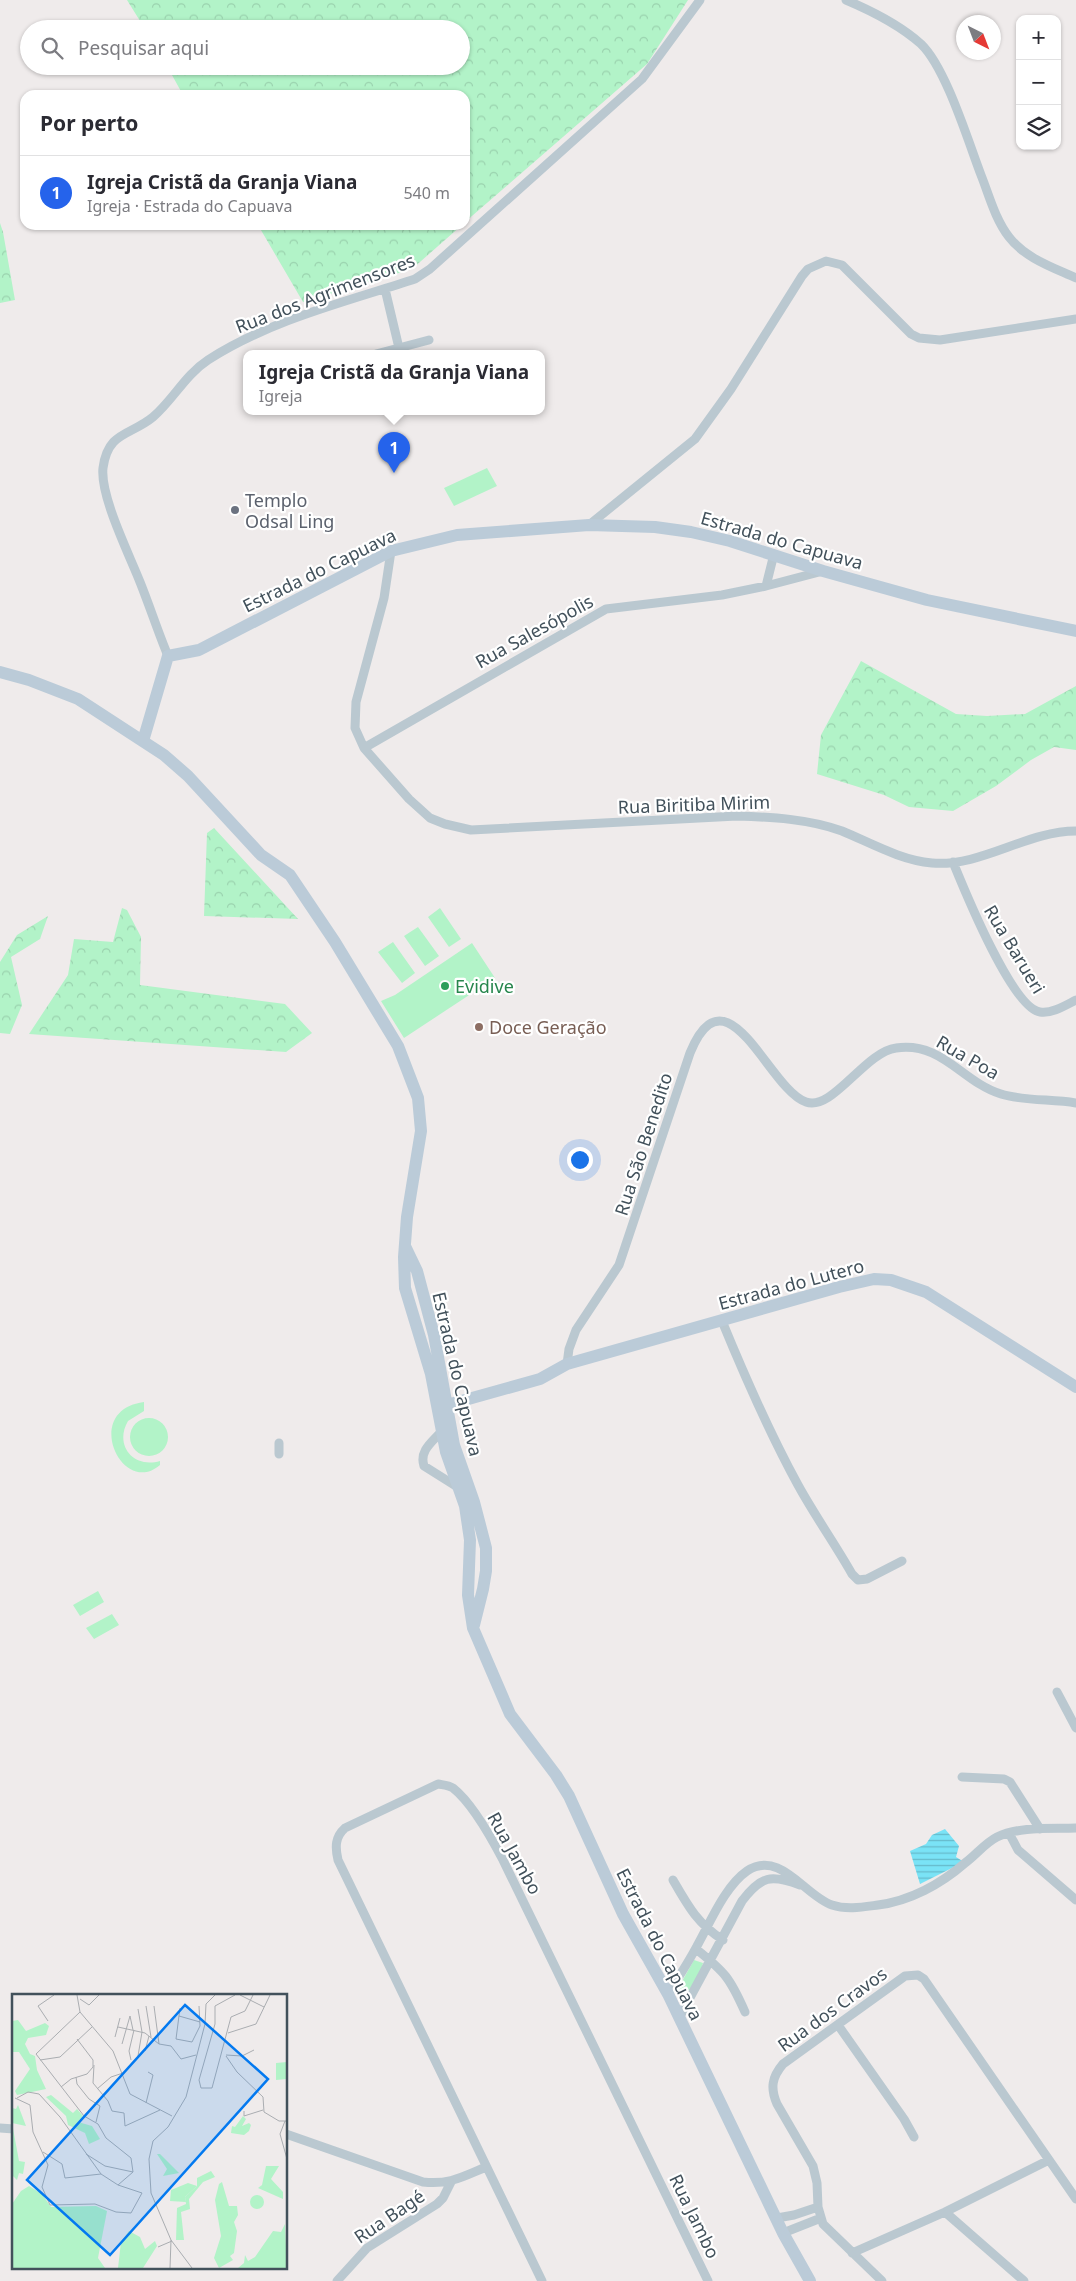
<!DOCTYPE html>
<html lang="pt">
<head>
<meta charset="utf-8">
<style>
  :root { --surface:#fff; --page:#f2f2f3; --text:#2b2b33; --muted:#7c7c81; --line:#e1e1e2; --accent:#2563eb }
  body { margin:0; font-family:"Noto Sans",sans-serif; background:var(--page); color:var(--text) }
  .controls { position:absolute; right:15px; top:15px; display:grid; overflow:hidden; border-radius:10px; box-shadow:0 1px 4px #0004 }
  .controls button { width:45px; height:45px; display:grid; place-items:center; padding:0; border:0; border-bottom:1px solid var(--line); background:var(--surface); color:var(--text); font:25px sans-serif }
  .compass { position:absolute; left:956px; top:15px; width:45px; height:45px; border-radius:50%; background:var(--surface); box-shadow:0 1px 4px #0004; rotate:138deg }
  .you { position:absolute; left:579px; top:1159px; width:18px; height:18px; margin:-12px; border:4px solid #fff; border-radius:50%; background:#1a73e8; box-shadow:0 0 0 8px #1a73e833 }
  .badge { display:grid; place-items:center; width:32px; height:32px; border-radius:50%; background:var(--accent); color:#fff; font-size:16px; font-weight:700 }
  .pin { position:absolute; translate:-50% -41px; filter:drop-shadow(0 1px 2px #0008) }
  .pin::after { content:''; position:absolute; top:26px; width:18px; height:15px; background:inherit; clip-path:polygon(0 0,100% 0,50% 100%) }
  .popup { position:absolute; left:243px; top:350px; width:302px; height:65px; box-sizing:border-box; display:grid; place-content:center; border-radius:10px; background:var(--surface); filter:drop-shadow(0 1px 4px #0005); font-size:16px; white-space:nowrap; color:var(--muted) }
  .popup b { font-size:19px; color:var(--text) }
  .popup::after { content:''; position:absolute; left:50%; top:100%; margin-left:-10px; border:10px solid transparent; border-top-color:var(--surface) }
  .list { margin:0; padding:0; list-style:none }
  h2 { display:flex; justify-content:space-between; align-items:center; height:65px; margin:0; padding:0 20px; font-size:21px }
  h2 small { font-size:16px; font-weight:400; color:var(--muted) }
  .list li { display:grid; grid-template-columns:32px 1fr auto; gap:15px; align-items:center; box-sizing:border-box; height:75px; padding:0 20px; border-top:1px solid var(--line) }
  .list b { display:block; font-size:19px; white-space:nowrap }
  .list p { margin:0; font-size:16px; white-space:nowrap; color:var(--muted) }
  .list em { font-size:16px; font-style:normal; color:var(--muted) }
  .icon { flex:none; width:28px; height:28px; fill:none; stroke:currentColor; stroke-width:2; stroke-linecap:round; stroke-linejoin:round }
  .map { position:relative; flex:none; width:1076px; height:2281px; overflow:hidden }
  .search { position:absolute; background:var(--surface); box-shadow:0 1px 4px #0004; left:20px; top:20px; width:450px; height:55px; display:flex; align-items:center; gap:12px; box-sizing:border-box; padding:0 18px; border-radius:28px; color:var(--muted); font-size:19px }
  .panel { position:absolute; background:var(--surface); box-shadow:0 1px 4px #0004; left:20px; top:90px; width:450px; height:140px; border-radius:15px }
  .map>svg:first-child { display:block }
  .green { fill:#b2f3c8 }
  .forest { fill:url(#forest-crowns) }
  .water { fill:url(#water-rules) }
  .lines { fill:none; stroke-linecap:round; stroke-linejoin:round }
  .street { stroke:#bac8d0; stroke-width:9 }
  .secondary { stroke:#bbcbd8; stroke-width:12 }
  .worship-dot { fill:#6b7280; stroke:#fff; stroke-width:2 }
  .leisure-dot { fill:#2e9e5b; stroke:#fff; stroke-width:2 }
  .education-dot { fill:#8d6e63; stroke:#fff; stroke-width:2 }
  .labels { text-anchor:middle; dominant-baseline:central; stroke-width:4.5; stroke-linejoin:round; paint-order:stroke }
  .street-label { font-size:18px; fill:#42515b; stroke:#fff }
  .worship-label { font-size:18px; fill:#5b616d; stroke:#fff; text-anchor:start }
  .leisure-label { font-size:18px; fill:#27864d; stroke:#fff; text-anchor:start }
  .education-label { font-size:18px; fill:#785e54; stroke:#fff; text-anchor:start }
  .inset-road { fill:none; stroke:#aaadb1; stroke-width:1 }
  .view { fill:#0379f0; fill-opacity:0.15; stroke:#0379f0; stroke-width:2.5 }
  .inset-edge { fill:none; stroke:#42515b; stroke-width:2.5 }
</style>
</head>
<body>
<div class="map">
<svg width="1076" height="2281" viewBox="0 0 1076 2281">
  <defs>
    <pattern id="forest-crowns" width="20" height="18" patternUnits="userSpaceOnUse" patternTransform="scale(1.25)"><rect width="20" height="18" fill="#b2f3c8"/><path d="M2 6a3 3 0 1 1 6 0M12 15a3 3 0 1 1 6 0" fill="none" stroke="#9ad2ae"/></pattern>
    <pattern id="water-rules" width="6" height="5" patternUnits="userSpaceOnUse" patternTransform="scale(1.25)"><rect width="6" height="5" fill="#7ae3f6"/><path d="M0 2.5h6" fill="none" stroke="#66baca"/></pattern>
  </defs>
  <rect width="100%" height="100%" fill="#efebeb"/>
  <path class="green" d="M487 468 497 486 454 506 444 488Z
    M440 908 461 939 449 947 428 917Z
    M418 927 439 956 425 966 404 936Z
    M393 942 415 973 402 983 378 952Z
    M472 943 495 978 404 1038 381 1001 395 995Z
    M144 1402V1411L128 1421C114 1445 133 1469 160 1461V1465C122 1498 81 1410 144 1402Z
    M130 1437a19 19 0 1 1 38 0a19 19 0 1 1-38 0Z
    M98 1591 104 1602 80 1616 73 1605Z
    M112 1614 119 1625 94 1639 86 1628Z
    M694 1960 703 1963 701 1970 684 2000 679 1999 676 1992Z"/>
  <path class="forest" d="M127 0H688L647 64 465 222V95H183L167 66H461V29H145Z
    M0 223 3 232 15 300 0 303Z
    M258 225H462L412 269 303 302Z
    M861 661 956 714 987 716 1025 714 1076 686V750L1054 747 1031 760 996 786 953 811 909 807 884 795 817 774 821 735Z
    M214 828 298 919 204 916 207 833Z
    M122 908 127 910 141 937 140 985 285 1004 312 1033 286 1052 29 1034 68 975 74 939 113 942Z
    M48 916 40 939 11 957 22 1005 10 1034 0 1033V962L17 935Z"/>
  <path class="water" d="M945 1829 959 1846 956 1857 964 1862 920 1884 910 1851 926 1844 932 1835Z"/>
  <g class="lines">
    <path class="street" d="M846 0C872 11 900 25 921 44 946 68 968 141 981 175 989 195 995 219 1009 237 1025 258 1052 267 1076 278
      M385 289 399 348
      M376 354 429 340
      M589 525 695 439 731 389 802 276 808 269 826 261 842 265 911 334 919 338 940 340 1076 319
      M391 551 384 598 356 702 355 728 364 748 409 799 430 818 445 824 471 830 737 816C771 817 809 819 842 831 871 843 900 860 932 863 982 867 1026 831 1076 831
      M766 586 774 554
      M168 656C158 632 150 607 140 582 129 554 100 496 103 468 108 431 130 436 153 417 173 400 185 375 208 360 270 320 345 302 415 279L430 269 642 79 700 0
      M364 748 606 609 722 595 766 586 823 571
      M953 862C964 889 1012 1008 1040 1012 1052 1014 1066 1005 1076 1000
      M722 1321C745 1377 769 1432 798 1485 815 1516 835 1544 852 1574L858 1580 867 1579 902 1561
      M567 1364 569 1349 576 1330 619 1265 690 1053C727 963 769 1090 806 1102 832 1112 865 1052 896 1048 942 1041 962 1082 1001 1094 1024 1101 1052 1099 1076 1103
      M441 1432C432 1442 419 1451 424 1466L459 1488
      M279 1454V1443
      M1057 1692 1076 1728
      M962 1777 1004 1779 1010 1782 1040 1829
      M1009 1833 1018 1850 1076 1900
      M673 1880C688 1906 697 1923 723 1940
      M696 1949C725 1972 730 1978 745 2012
      M668 1994C678 1978 688 1963 697 1946 710 1923 725 1886 747 1871 780 1849 805 1896 832 1905 847 1910 863 1907 878 1905 910 1901 941 1884 965 1863 976 1855 985 1843 997 1837 1020 1826 1052 1829 1076 1828
      M679 2018 742 1901C761 1876 771 1874 800 1885
      M838 2025 904 2119 914 2137
      M0 2128 14 2129
      M286 2134 423 2182C449 2185 462 2177 486 2167
      M945 2212 1024 2281
      M777 2218 794 2215 818 2207
      M783 2233 821 2218
      M852 2253 945 2212 1049 2160
      M337 2281 367 2248 437 2204 443 2198 451 2182
      M542 2281 338 1860C335 1847 335 1837 345 1828L438 1784C443 1785 448 1785 453 1788 472 1803 492 1839 503 1860L708 2281
      M882 2281 823 2224 818 2207 817 2183 813 2166 777 2104C770 2088 772 2077 783 2064L905 1976 918 1975 924 1979 1076 2199"/>
    <path class="secondary" d="M0 672 29 680 78 699 164 755 188 776 261 855 290 875 335 942 398 1046 418 1098 421 1131 407 1217 404 1257 405 1288 431 1374 446 1452 465 1506 470 1540 468 1595 473 1628 510 1714 556 1775 569 1796 623 1914 668 1994 783 2233 810 2281
      M143 741 168 656 199 650 391 551 457 535 589 525 655 527 691 532 730 541 823 571 927 600 1076 631
      M405 1246 417 1271 434 1335 454 1445 474 1502 486 1548V1571L483 1589 474 1625
      M447 1405 540 1379 567 1364 839 1287 874 1279 891 1280 926 1292 1076 1387"/>
  </g>
  <circle class="worship-dot" cx="235" cy="510" r="5"/>
  <circle class="leisure-dot" cx="445" cy="986" r="5"/>
  <circle class="education-dot" cx="479" cy="1027" r="5"/>
  <g class="labels">
    <g class="street-label">
      <text transform="translate(325 293) rotate(-21)">Rua dos Agrimensores</text>
      <text transform="translate(782 540) rotate(16)">Estrada do Capuava</text>
      <text transform="translate(319 570) rotate(-26)">Estrada do Capuava</text>
      <text transform="translate(534 631) rotate(-29)">Rua Salesópolis</text>
      <text transform="translate(694 804) rotate(-2)">Rua Biritiba Mirim</text>
      <text transform="translate(1015 949) rotate(59)">Rua Barueri</text>
      <text transform="translate(968 1057) rotate(30)">Rua Poa</text>
      <text transform="translate(643 1144) rotate(-72)">Rua São Benedito</text>
      <text transform="translate(791 1284) rotate(-15)">Estrada do Lutero</text>
      <text transform="translate(458 1374) rotate(77)">Estrada do Capuava</text>
      <text transform="translate(515 1853) rotate(61)">Rua Jambo</text>
      <text transform="translate(660 1944) rotate(63)">Estrada do Capuava</text>
      <text transform="translate(832 2009) rotate(-36)">Rua dos Cravos</text>
      <text transform="translate(389 2216) rotate(-34)">Rua Bagé</text>
      <text transform="translate(695 2216) rotate(64)">Rua Jambo</text>
    </g>
    <g class="worship-label">
      <text x="245" y="500">Templo<tspan x="245" dy="21">Odsal Ling</tspan></text>
    </g>
    <g class="leisure-label">
      <text x="455" y="986">Evidive</text>
    </g>
    <g class="education-label">
      <text x="489" y="1027">Doce Geração</text>
    </g>
  </g>
  <g transform="translate(12 1994)">
    <rect width="275" height="275" fill="#efebeb"/>
    <path d="M176 189 185 192 173 203 174 208 158 207 159 196Z" fill="#b2f3c8"/>
    <path d="M6 26 14 37 33 29 37 32 34 41 16 44 13 50 18 60 23 62 25 76 34 95 5 101 3 97 18 75 7 58H0V27ZM39 101 61 119 65 115 71 122 66 128 80 132 88 145 77 150 73 139 56 131 54 122 34 103ZM6 111 14 132 0 129 7 167 13 168 11 180 7 179 5 186 0 181V114L4 115ZM231 122 234 125 230 132 237 129 239 131 237 137 232 141 219 139 220 132 223 133ZM145 160H148L167 179 151 182 155 175ZM254 172H267L259 185 271 198V205L246 194 250 191ZM199 177 203 183 191 188 177 205 178 215 169 218 172 246H164L165 214 174 210 173 203 185 192V184ZM210 188 217 212H225L226 221 222 228 225 237 222 259 218 262 221 266 207 274 202 264 209 242 203 206 207 190ZM17 192 30 200 39 213 84 212 95 217 86 264 93 274H0V210L9 197ZM238 208a7 7 0 1 1 14 0a7 7 0 1 1-14 0ZM273 230 275 274H226L232 269 233 261 236 267 243 263 261 237 269 238ZM117 237 128 243 133 255 143 247 145 252 131 274H106L109 248Z" fill="#b2f3c8"/>
    <path d="M275 68V85L264 86V69Z" fill="#b2f3c8"/>
    <path class="inset-road" d="M65 1 68 18M223 1 203 12V30L187 86 189 94H200L219 23 233 17 241 1M228 1 252 13M68 5 77 11 87 1M134 12 139 43M142 12 147 50M168 14 164 45 180 48 188 32 187 12M68 18 24 60 72 122 86 130 94 144 119 164 121 178M68 18 101 57 118 100 160 122M167 22 188 28M36 27 26 12 42 1M106 33 133 39 147 50 159 52 169 65 184 61M216 39 244 30 258 1M103 43 108 24M110 50 118 22 121 36M133 57 137 42M214 61 230 62 242 56M126 62 130 38 126 15M214 62 225 78 251 103 252 118 267 127H275M28 66 48 63 80 33M119 66 117 57 122 36M82 71 81 89 96 107 100 117 112 119 113 132 148 116M64 83 65 90 77 105 88 112 84 128M49 93 59 85 75 80 81 73V66L65 45M85 95 99 83 111 79M3 104 18 111 21 138 36 171 30 193 38 211 83 210 104 218 119 219 130 199M5 104 16 98 27 100 48 123 89 180 106 191 130 199M134 109 141 81 136 78M232 117V122L251 116M273 127 268 140 275 165M31 158 50 170 53 184 89 180M74 160 93 172 121 178M106 191 121 178M159 246 180 274M146 253 160 247M158 274 159 246 139 199 137 165 141 147 156 133 174 103 193 30 194 10 203 1"/>
    <path class="view" d="M173 11 256 85 98 261 15 186Z"/>
    <rect width="275" height="275" class="inset-edge"/>
  </g>
</svg>
<div class="controls">
<button>+</button>
<button>−</button>
<button><svg class="icon" aria-label="layers" viewBox="0 0 24 24"><path d="M12 4l9 5-9 5-9-5zM3 14l9 5 9-5"/></svg></button>
</div>
<svg class="compass" viewBox="-18 -18 36 36"><path d="M0-13l5 13h-10z" fill="#e53935"/><path d="M0 13l5-13h-10z" fill="#7c7c81"/></svg>
<div class="you"></div>
<div class="pin badge" style="left:394px;top:473px">1</div>
<div class="popup"><b>Igreja Cristã da Granja Viana</b>Igreja</div>
<div class="search"><svg class="icon" aria-label="search" viewBox="0 0 24 24"><circle cx="10" cy="10" r="6"/><path d="M15 15l6 6"/></svg>Pesquisar aqui</div>
<section class="panel">
<h2>Por perto<small></small></h2>
<ul class="list">
<li><span class="badge">1</span><div><b>Igreja Cristã da Granja Viana</b><p>Igreja · Estrada do Capuava</p></div><em>540 m</em></li>
</ul>
</section>
</div>
</body>
</html>
